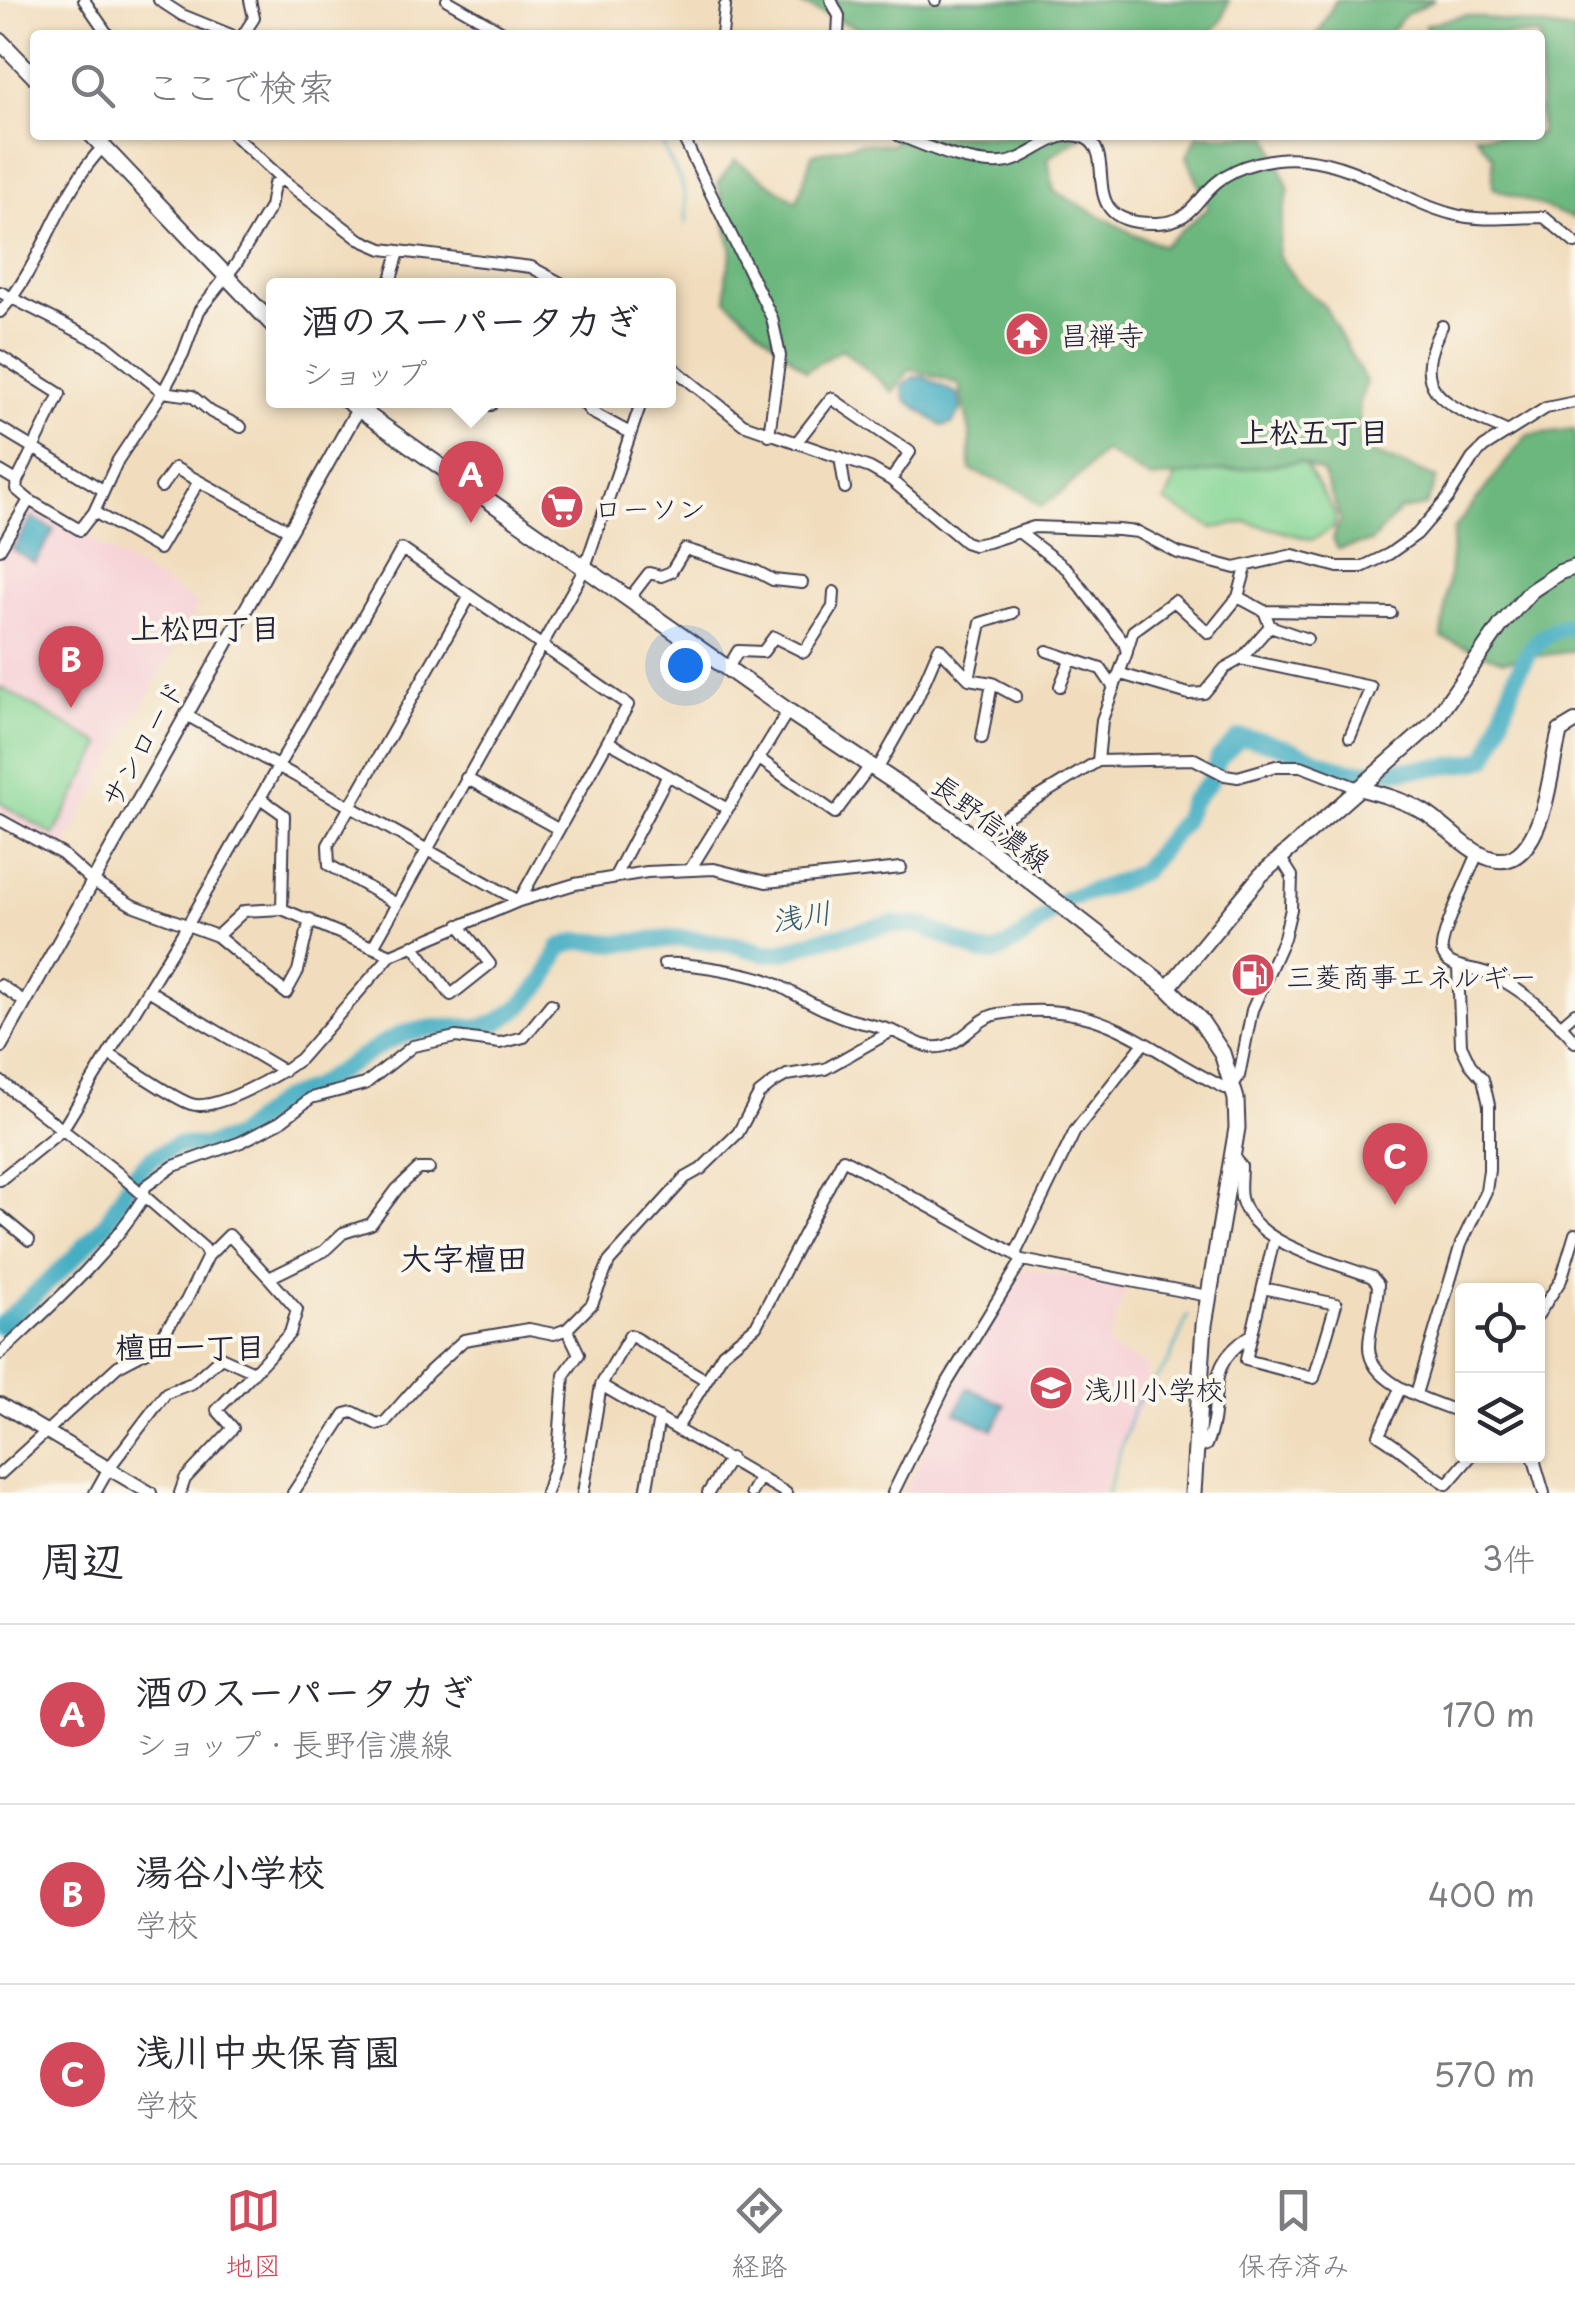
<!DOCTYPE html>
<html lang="ja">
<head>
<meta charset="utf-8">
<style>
  :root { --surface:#fff; --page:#f2f2f3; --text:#2b2b33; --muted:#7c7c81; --line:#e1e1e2; --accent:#d1495b }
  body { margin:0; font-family:"Playpen Sans","Klee One",sans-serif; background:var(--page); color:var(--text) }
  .controls { position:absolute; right:30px; bottom:30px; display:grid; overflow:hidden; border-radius:10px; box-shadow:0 2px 8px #0004 }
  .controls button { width:90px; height:90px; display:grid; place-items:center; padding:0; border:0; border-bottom:2px solid var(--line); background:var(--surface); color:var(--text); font:50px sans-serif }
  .you { position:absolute; left:685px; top:665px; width:35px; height:35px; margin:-25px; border:8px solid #fff; border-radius:50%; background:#1a73e8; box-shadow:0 0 0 15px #1a73e833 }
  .badge { display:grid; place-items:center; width:65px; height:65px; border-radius:50%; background:var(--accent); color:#fff; font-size:32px; font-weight:700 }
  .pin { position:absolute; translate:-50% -82px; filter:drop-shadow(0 2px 5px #0008) }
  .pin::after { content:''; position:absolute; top:52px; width:35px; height:30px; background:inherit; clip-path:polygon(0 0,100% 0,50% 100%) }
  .popup { position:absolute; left:266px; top:278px; width:410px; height:130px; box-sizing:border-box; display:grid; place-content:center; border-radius:10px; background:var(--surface); filter:drop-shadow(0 2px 8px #0005); font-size:32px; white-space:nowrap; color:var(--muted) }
  .popup b { font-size:38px; color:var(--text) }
  .popup::after { content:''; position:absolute; left:50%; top:100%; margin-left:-20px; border:20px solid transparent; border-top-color:var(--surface) }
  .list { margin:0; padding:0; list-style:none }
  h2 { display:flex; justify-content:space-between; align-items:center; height:130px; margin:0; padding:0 40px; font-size:42px }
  h2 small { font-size:32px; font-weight:400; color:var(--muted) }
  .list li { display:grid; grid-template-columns:65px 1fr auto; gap:30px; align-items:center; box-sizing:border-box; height:180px; padding:0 40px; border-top:2px solid var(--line) }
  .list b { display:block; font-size:38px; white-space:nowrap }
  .list p { margin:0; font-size:32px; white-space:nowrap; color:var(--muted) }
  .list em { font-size:32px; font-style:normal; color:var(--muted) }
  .icon { flex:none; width:55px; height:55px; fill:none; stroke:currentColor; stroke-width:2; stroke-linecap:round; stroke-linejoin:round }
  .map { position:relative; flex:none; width:1575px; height:1493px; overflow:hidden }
  .search { position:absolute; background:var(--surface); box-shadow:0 2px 8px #0004; left:30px; right:30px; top:30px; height:110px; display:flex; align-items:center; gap:25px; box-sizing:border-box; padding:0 35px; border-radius:10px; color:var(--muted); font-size:38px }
  .sheet { height:670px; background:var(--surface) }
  nav { display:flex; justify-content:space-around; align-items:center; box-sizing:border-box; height:140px; border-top:2px solid var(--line); background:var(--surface); font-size:28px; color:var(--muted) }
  nav a { display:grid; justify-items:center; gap:5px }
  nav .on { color:var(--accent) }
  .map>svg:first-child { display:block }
  .built { fill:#f6cfd6 }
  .green { fill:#86d695; stroke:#547c68; stroke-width:2.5 }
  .forest { fill:#6cb77e; stroke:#476c5c; stroke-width:2.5 }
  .water { fill:#44aec3; stroke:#33687f; stroke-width:2.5 }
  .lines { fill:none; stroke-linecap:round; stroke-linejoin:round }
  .stream { stroke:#44aec3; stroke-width:2.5 }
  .river { stroke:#44aec3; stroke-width:18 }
  .minor-casing { stroke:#413e4e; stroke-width:14 }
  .tertiary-casing { stroke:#413e4e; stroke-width:16 }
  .secondary-casing { stroke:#413e4e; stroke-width:18 }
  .primary-casing { stroke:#413e4e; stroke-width:19 }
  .minor { stroke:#fff; stroke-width:10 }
  .tertiary { stroke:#fff; stroke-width:12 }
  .secondary { stroke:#fff; stroke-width:14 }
  .primary { stroke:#fff; stroke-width:15 }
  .labels { text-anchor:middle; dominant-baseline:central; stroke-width:8; stroke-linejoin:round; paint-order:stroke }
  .poi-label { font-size:28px; fill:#22223b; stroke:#fbf7ec; text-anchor:start }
  .street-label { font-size:28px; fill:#22223b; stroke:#fbf7ec }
  .neighbourhood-label { font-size:30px; font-weight:bold; fill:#22223b; stroke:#fbf7ec }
  .water-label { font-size:30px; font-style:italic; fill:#305a71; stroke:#fbf7ec }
  .quarter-label { font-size:32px; font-weight:bold; fill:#22223b; stroke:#fbf7ec }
</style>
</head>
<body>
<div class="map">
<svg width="1575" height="1493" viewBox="0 0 1575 1493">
  <rect width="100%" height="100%" fill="#fbf7ec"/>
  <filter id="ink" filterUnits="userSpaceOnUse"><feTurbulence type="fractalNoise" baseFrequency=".01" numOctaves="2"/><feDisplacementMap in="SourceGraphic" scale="20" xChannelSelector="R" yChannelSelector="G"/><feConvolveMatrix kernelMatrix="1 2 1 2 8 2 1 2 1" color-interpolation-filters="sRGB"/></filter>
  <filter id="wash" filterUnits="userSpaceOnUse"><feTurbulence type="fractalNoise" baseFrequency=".0048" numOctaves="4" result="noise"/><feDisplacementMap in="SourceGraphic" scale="40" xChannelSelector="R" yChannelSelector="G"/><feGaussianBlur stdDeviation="2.25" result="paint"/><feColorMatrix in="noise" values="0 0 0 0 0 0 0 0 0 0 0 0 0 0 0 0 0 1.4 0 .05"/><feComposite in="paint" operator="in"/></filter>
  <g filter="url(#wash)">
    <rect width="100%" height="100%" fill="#f1ddbd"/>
    <path class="built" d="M27 509H39L199 604 64 848 0 812V555Z
      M1025 1268 1126 1287 1107 1347 1148 1366 1144 1399 1102 1488 1103 1493H904L961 1377Z"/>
    <path class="green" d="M1302 460 1336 515 1334 528 1312 540 1248 522 1213 528 1165 502 1181 466Z
      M0 687 102 745 54 835 0 803Z"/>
    <path class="forest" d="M791 0H1229L1223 19 1209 35H866L860 29Z
      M1336 0H1435L1405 15 1387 35H1317Z
      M1465 15 1575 31V219L1493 188V157L1475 135H1540V35H1426L1425 25Z
      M897 135H1084L1048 158 1054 191 1134 234 1163 246 1208 208 1187 156 1198 135H1269L1289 190 1282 219 1278 255 1296 281 1325 307 1366 382 1359 406 1360 448 1437 478 1426 506 1400 510 1371 542 1338 549 1333 539 1341 519 1322 472 1299 462 1151 479 1104 451 1066 489 1041 507 1023 491 970 470V432L959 384 910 369 893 392 842 349 806 371 727 300 726 277 732 252 718 183 735 160 797 202 812 154 860 143 893 145Z
      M1575 429V651L1503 661 1442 638 1454 529 1527 435Z"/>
    <path class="water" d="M914 377H923L958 394 961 410 952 424 942 426 906 400 902 386Z
      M32 517 54 530 35 563 13 550Z
      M968 1388 1005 1405 993 1430 956 1413Z"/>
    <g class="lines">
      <path class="stream" d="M728 35 729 27
        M662 135C662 154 674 165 681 182 687 196 687 210 686 224
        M1107 1493 1134 1407 1168 1363 1188 1316"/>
      <path class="river" d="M0 1326 71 1261 107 1222 134 1175 152 1158 177 1145 205 1146 235 1138 281 1100 311 1089 384 1043 405 1033 431 1028 483 1027 498 1022 521 1006 545 980 560 947 579 941 621 943 681 938 737 945 764 953 783 952 818 940 892 924 924 926 980 952 995 953 1020 939 1066 899 1117 883 1143 871 1184 820 1191 802 1210 781 1219 758 1239 738C1278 739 1309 760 1345 770 1364 774 1469 767 1486 758 1510 714 1512 630 1575 625"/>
    </g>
  </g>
  <g filter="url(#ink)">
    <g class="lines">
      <defs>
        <path id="minor" d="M84 0 108 35
          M159 0 182 15 231 35
          M447 0 508 35
          M831 0 839 16 838 35
          M935 0H936
          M243 35 254 18 250 0
          M722 35 725 6
          M234 135 283 180 359 239 382 249 531 267 566 286
          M677 135 684 139 772 318 780 356 769 435
          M898 135C928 147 968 165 1001 163 1030 162 1056 125 1085 138 1121 155 1071 226 1157 223 1192 222 1194 201 1217 182 1238 164 1276 156 1303 159 1363 165 1399 200 1452 214 1481 222 1514 217 1544 217L1575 243
          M316 286H321
          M389 286 399 252
          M0 292 105 345 163 392 192 396 211 412 241 427
          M0 312C44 263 57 194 103 147
          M1442 326C1405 396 1451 406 1506 431
          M0 356 60 394 17 481
          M668 364 743 424 870 468 891 480 965 542 974 545 988 542 1034 527 1118 530 1138 532 1178 553 1235 568 1293 555 1338 567H1362L1389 554 1417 534 1448 498 1472 459 1484 447 1546 408 1575 402
          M581 400 591 412 630 433
          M491 405 493 400
          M0 428 103 490
          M796 443 831 398 910 452 891 480
          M840 457 845 488
          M0 471 17 481 16 489 29 500 80 530 94 512 118 460 163 392 183 354 199 311 236 264 270 207 274 184 283 180
          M161 487 175 468 290 531
          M94 512 159 549 199 481
          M1020 533 1067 569 1124 643 1127 652 1102 720 1098 761
          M0 549 29 500
          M1246 568 1238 597 1264 611 1391 613
          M629 599 649 573 661 576 671 572 685 549 756 571 773 580 802 583
          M1270 626 1307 639
          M1127 650 1133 631 1174 601 1209 633 1238 597
          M1047 651 1101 669 1114 688
          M1241 659 1371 687 1350 737
          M728 668 738 651 763 652 774 637 804 652 833 607 834 592
          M1121 674 1189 694 1204 693 1225 668 1241 659 1270 626 1264 611
          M969 679 981 623 1013 613
          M1060 686 1071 659
          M186 715 519 901
          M982 738 992 683
          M609 742 726 808
          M758 758 835 813 870 766
          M877 770 917 699 939 648 969 679 992 683 1016 696
          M466 778 558 829
          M260 798 284 815 282 909
          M0 820 62 854 92 881 132 905 217 936 244 911 282 909 391 955
          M973 837 1098 761 1194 759 1225 775 1238 777 1276 766H1301L1358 788
          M1477 855C1470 873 1439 937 1442 951 1446 970 1476 967 1489 974 1516 985 1558 1019 1575 1042
          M691 868 788 711
          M615 876 668 775
          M395 903 329 865 328 845 470 596
          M217 936 286 993 298 971 310 919
          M374 945 584 570 642 400
          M413 945 451 995 490 964 459 925
          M664 964C687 962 756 974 776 984 799 996 821 1010 845 1018 860 1023 875 1025 890 1030 903 1034 918 1046 932 1047 961 1050 974 1018 998 1014 1103 997 1140 1047 1225 1088L1233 1085 1239 1076 1252 1010 1284 938 1291 909 1292 876 1280 857
          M0 985 25 1002
          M148 990 284 1071
          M1560 1026 1575 1013
          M109 1054C128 1066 172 1098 191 1104 216 1112 280 1074 300 1059L391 955 519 901 575 884 647 872 714 869 766 882 901 868
          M0 1081 118 1173 204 1248 208 1256
          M1234 1158 1241 1166C1241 1176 1239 1188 1241 1198 1253 1245 1332 1261 1372 1277L1378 1284C1378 1305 1369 1326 1369 1347 1369 1385 1434 1402 1462 1413
          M0 1180 62 1130 187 926 402 549 628 705 519 901
          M142 1195 146 1186 174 1166 241 1142 280 1122 311 1098 365 1084 413 1046 456 1037 500 1043 524 1037 551 1004
          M0 1216 29 1240
          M1017 1256 1015 1254 1075 1131 1144 1043
          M1022 1260 1208 1296
          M1263 1288 1336 1304 1314 1378 1246 1360 1274 1239
          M1538 1315 1561 1280 1575 1234
          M0 1354C52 1305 106 1258 144 1197
          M601 1385 630 1335 706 1380
          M1400 1389 1379 1435C1404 1450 1422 1469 1447 1484L1471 1456
          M1416 1394 1461 1244 1486 1191 1489 1170V1105L1483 1079 1470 1064 1461 1045 1458 966
          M677 1428 723 1353 756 1326 843 1159 1015 1254
          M1195 1447 1206 1445C1226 1400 1198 1370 1251 1335
          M1533 1456 1544 1493
          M0 1474 118 1366 154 1347 186 1301 208 1256 229 1235 269 1278 324 1251 343 1233 371 1224 397 1189 418 1169H429
          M95 1493 109 1468 166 1393 192 1383 221 1357 254 1372 290 1333 297 1310 269 1278
          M180 1493 185 1479 233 1428 217 1410 254 1372
          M293 1493 345 1414 353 1412 377 1424 385 1422 429 1372 464 1340 529 1329 554 1334 567 1329 592 1304 609 1262 685 1178 701 1169 738 1133 759 1094 773 1083 787 1075 825 1069 892 1031
          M546 1493 558 1455 564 1375 579 1354 567 1329
          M583 1493 601 1385 786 1493
          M646 1493 659 1418
          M708 1493 730 1458
          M751 1493 760 1477
          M893 1493 947 1383 1022 1260"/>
        <path id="tertiary" d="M0 1047 357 411
          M0 1404 150 1493"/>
        <path id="secondary" d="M1358 788C1381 794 1404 800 1424 812 1455 830 1500 894 1532 837 1549 806 1551 765 1560 731L1575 722
          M1168 988 1261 875 1432 724 1501 625 1531 591 1560 572 1575 567"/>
        <path id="primary" d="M0 41 35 77
          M92 135 274 326
          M346 400 788 711 946 816 1168 988 1200 1020 1222 1053 1236 1099 1237 1128 1204 1325 1193 1493"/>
      </defs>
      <use href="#minor" class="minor-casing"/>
      <use href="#tertiary" class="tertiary-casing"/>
      <use href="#secondary" class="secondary-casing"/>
      <use href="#primary" class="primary-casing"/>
      <use href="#minor" class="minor"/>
      <use href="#tertiary" class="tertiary"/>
      <use href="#secondary" class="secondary"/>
      <use href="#primary" class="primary"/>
    </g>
  </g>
  <defs>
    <symbol id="temple-disc" viewBox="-11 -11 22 22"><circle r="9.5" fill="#d1495b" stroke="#fbf7ec"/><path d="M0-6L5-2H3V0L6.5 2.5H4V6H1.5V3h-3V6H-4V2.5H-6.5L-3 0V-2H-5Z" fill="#fff"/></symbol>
    <symbol id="supermarket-disc" viewBox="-11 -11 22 22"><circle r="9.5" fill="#d1495b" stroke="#fbf7ec"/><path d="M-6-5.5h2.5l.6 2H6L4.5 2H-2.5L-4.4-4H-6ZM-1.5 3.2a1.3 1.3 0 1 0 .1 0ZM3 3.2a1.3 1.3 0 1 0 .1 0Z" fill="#fff"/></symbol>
    <symbol id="fuel-disc" viewBox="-11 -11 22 22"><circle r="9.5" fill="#d1495b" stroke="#fbf7ec"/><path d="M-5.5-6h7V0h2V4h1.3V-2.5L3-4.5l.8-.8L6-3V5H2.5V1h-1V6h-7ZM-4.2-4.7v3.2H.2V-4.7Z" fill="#fff"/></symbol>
    <symbol id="school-disc" viewBox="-11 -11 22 22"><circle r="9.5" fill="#d1495b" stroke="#fbf7ec"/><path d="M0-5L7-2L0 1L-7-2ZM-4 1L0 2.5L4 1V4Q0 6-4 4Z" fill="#fff"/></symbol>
  </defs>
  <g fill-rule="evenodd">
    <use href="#temple-disc" x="1002" y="309" width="50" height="50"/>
    <use href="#supermarket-disc" x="537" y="482" width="50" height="50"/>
    <use href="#fuel-disc" x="1228" y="950" width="50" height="50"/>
    <use href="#school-disc" x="1026" y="1363" width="50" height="50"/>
  </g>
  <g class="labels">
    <g class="poi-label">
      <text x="1060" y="334">昌禅寺</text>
      <text x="594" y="507">ローソン</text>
      <text x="1286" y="975">三菱商事エネルギー</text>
      <text x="1084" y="1388">浅川小学校</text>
    </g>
    <g class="street-label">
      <text transform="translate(142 743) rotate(-61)">サンロード</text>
      <text transform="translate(992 822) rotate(37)">長野信濃線</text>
    </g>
    <g class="neighbourhood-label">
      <text x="1314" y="430">上松五丁目</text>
      <text x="205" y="626">上松四丁目</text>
      <text x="190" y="1345">檀田一丁目</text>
    </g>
    <g class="water-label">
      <text transform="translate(801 915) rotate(-9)">浅川</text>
    </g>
    <g class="quarter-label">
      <text x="464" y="1257">大字檀田</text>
    </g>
  </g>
</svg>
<div class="controls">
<button><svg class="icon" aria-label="locate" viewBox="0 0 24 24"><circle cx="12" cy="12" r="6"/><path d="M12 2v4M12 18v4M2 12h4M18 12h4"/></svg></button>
<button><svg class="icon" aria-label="layers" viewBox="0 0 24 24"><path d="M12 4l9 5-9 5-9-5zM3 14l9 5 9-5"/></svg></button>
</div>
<div class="you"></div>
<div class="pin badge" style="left:471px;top:523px">A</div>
<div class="popup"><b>酒のスーパータカぎ</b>ショップ</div>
<div class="pin badge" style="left:71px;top:708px">B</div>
<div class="pin badge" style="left:1395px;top:1205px">C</div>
<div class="search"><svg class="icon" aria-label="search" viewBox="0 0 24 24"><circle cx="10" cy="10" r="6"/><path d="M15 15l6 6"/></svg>ここで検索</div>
</div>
<section class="sheet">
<h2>周辺<small>3件</small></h2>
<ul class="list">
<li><span class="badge">A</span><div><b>酒のスーパータカぎ</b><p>ショップ · 長野信濃線</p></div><em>170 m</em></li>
<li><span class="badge">B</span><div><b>湯谷小学校</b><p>学校</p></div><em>400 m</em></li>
<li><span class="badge">C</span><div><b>浅川中央保育園</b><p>学校</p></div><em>570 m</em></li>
</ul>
</section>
<nav>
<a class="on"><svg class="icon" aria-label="map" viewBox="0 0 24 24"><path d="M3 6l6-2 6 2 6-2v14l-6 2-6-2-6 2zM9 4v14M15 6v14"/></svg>地図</a>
<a><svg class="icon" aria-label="directions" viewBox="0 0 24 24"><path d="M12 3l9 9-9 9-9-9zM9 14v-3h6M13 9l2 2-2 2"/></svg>経路</a>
<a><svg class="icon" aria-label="saved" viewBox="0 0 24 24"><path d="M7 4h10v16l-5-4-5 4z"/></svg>保存済み</a>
</nav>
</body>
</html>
